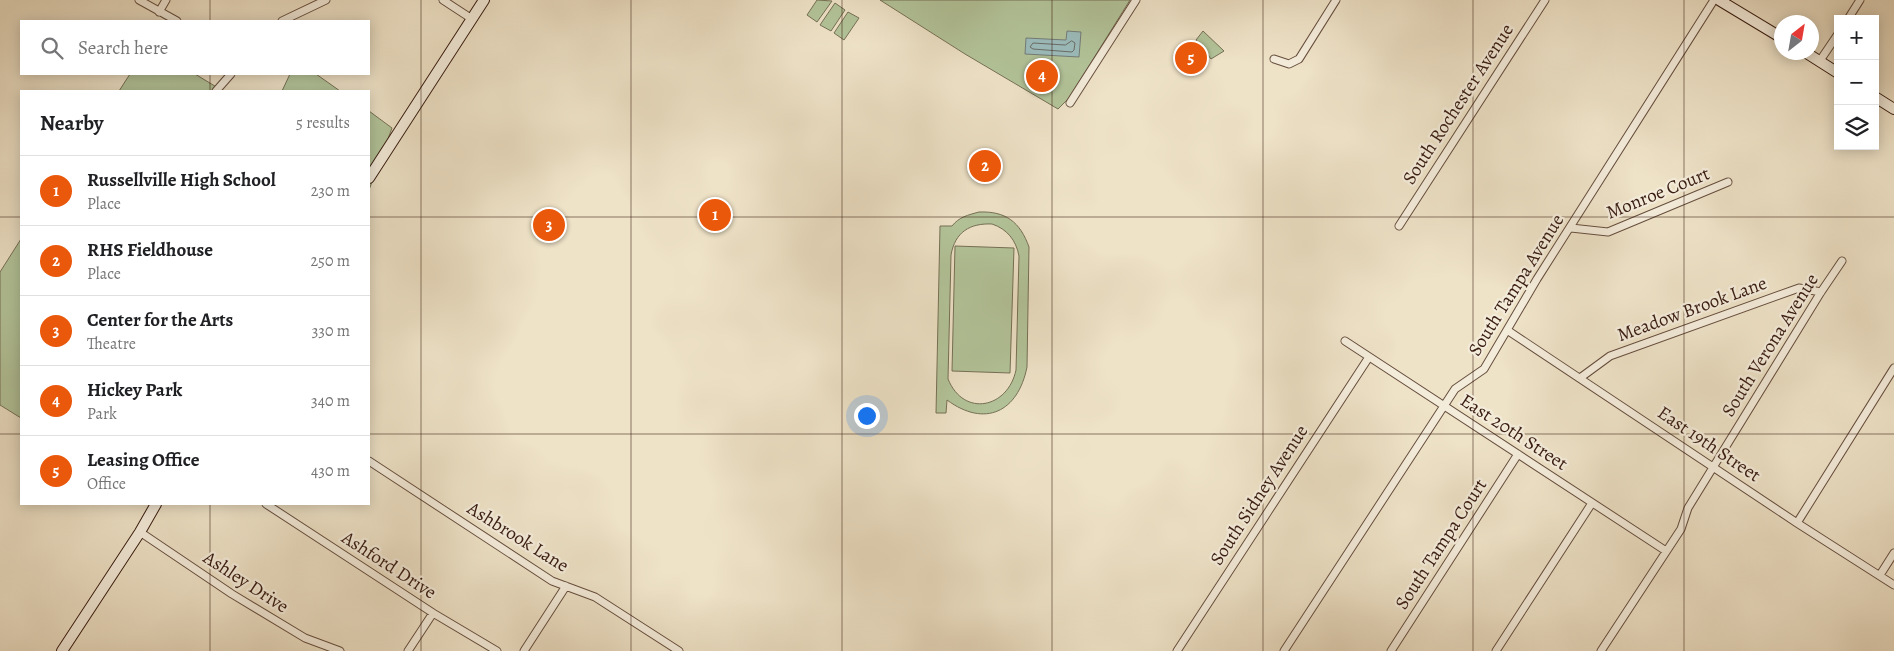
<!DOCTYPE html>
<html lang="en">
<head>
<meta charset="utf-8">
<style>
  :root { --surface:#fff; --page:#f6f6f6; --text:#202124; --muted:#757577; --line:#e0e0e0; --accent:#ea580c }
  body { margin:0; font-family:Alegreya,serif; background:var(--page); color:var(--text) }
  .controls { position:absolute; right:15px; top:15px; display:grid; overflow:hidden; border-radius:0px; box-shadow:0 2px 12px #0003 }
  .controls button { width:45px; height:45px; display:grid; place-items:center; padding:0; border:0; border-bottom:1px solid var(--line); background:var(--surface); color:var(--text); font:25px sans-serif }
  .compass { position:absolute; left:1774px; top:15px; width:45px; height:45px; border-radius:50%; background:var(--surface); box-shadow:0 2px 12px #0003; rotate:31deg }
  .you { position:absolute; left:866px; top:415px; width:18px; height:18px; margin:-12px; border:4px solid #fff; border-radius:50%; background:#1a73e8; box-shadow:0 0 0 8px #1a73e833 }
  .badge { display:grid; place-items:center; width:32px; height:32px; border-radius:50%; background:var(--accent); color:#fff; font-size:16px; font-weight:700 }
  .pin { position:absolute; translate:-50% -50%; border:2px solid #fff; box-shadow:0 1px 5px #0006 }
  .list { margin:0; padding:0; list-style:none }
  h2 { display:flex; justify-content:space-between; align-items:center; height:65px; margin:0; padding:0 20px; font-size:21px }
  h2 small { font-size:16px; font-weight:400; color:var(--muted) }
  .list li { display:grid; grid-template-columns:32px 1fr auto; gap:15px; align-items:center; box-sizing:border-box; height:70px; padding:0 20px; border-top:1px solid var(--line) }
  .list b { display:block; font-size:19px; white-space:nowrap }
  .list p { margin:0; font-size:16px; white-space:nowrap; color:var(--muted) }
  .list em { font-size:16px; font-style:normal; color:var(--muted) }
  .icon { flex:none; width:28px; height:28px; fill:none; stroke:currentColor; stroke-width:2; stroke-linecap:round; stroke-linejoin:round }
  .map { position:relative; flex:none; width:1894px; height:651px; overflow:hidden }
  .search { position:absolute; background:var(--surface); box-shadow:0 2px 12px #0003; left:20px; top:20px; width:350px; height:55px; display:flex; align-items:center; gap:12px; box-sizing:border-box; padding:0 18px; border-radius:0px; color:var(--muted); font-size:19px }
  .panel { position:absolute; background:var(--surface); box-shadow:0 2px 12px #0003; left:20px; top:90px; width:350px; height:415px; border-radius:0px }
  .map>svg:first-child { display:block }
  .green { fill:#b3c49a; stroke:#767056; fill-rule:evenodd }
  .water { fill:#9bbcbc; stroke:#737c78 }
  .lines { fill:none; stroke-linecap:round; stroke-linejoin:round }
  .shore { stroke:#6a6c66; stroke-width:1 }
  .street-casing { stroke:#664e3e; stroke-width:9 }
  .secondary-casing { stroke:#381c11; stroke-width:12 }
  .street { stroke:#f4ecdb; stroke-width:7 }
  .secondary { stroke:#f4ecdb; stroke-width:10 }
  .grid { fill:none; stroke:#381c11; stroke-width:1; stroke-opacity:0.55 }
  .labels { text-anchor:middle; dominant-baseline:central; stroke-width:4.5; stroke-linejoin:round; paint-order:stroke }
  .street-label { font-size:19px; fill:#381c11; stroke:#f4ecdb }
</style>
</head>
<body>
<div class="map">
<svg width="1894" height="651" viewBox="0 0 1894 651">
  <rect width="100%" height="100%" fill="#eee2c7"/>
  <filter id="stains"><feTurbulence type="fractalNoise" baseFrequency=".004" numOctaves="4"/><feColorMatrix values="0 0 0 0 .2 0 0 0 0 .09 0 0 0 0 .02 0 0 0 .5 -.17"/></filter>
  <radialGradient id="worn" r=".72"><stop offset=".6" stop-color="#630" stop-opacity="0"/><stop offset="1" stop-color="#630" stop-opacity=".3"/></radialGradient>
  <path class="green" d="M817 0 832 1 817 22 807 15Z
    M880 0H1130L1069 98 1058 109 965 54Z
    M835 3 845 10 831 31 820 25Z
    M848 12 859 18 844 40 834 33Z
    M1203 31 1224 51 1211 59 1196 40Z
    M130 74H195L223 91H119Z
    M290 74H316L340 91H282Z
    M369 111 392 128 369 190Z
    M979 212C1006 211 1020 222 1029 247L1027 367C1018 412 985 428 947 400L946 413H936L940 226H952C959 217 968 215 979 212ZM992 224C1007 229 1016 240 1019 256L1016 370C1008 408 964 418 948 379L951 255C955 232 970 223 992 224Z
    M21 239V418L0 405V272Z
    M955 246 1014 248 1010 373 952 371Z"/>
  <path class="water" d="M1067 31 1081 32 1079 57 1025 54 1026 38 1066 40Z"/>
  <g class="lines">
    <path class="shore" d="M1072 41 1075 43 1074 50 1072 52 1033 49 1030 47 1033 43 1065 45Z"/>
    <defs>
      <path id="street" d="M139 0 177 21
        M443 0 472 19
        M159 12 166 0
        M1848 19 1860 0
        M282 21 326 0
        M1274 59 1289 64 1299 59 1336 0
        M1819 62 1838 34
        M216 91 231 74
        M1070 103 1136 0
        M1399 226 1545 0
        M1571 228 1608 232 1728 182
        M1507 330 1797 523 1894 585
        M1345 341 1666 551
        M1580 378 1610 356 1799 288 1821 292
        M369 461 552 581 595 597 679 651
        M266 504 433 613 497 651
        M1797 523 1894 368
        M140 532 232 594 305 638 340 651
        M1880 575 1894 553
        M408 651 433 613
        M524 651 566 586
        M1177 651 1369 357
        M1284 651 1455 389 1484 369 1537 279 1714 0
        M1391 651 1518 454
        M1496 651 1592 503
        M1601 651 1681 529 1688 508 1821 292 1842 261"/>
      <path id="secondary" d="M1719 0 1782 38
        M1805 52 1838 73
        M1875 97 1894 109
        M369 178 484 0
        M62 651 140 532 156 504"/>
    </defs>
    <use href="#street" class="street-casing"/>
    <use href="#secondary" class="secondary-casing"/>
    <use href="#street" class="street"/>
    <use href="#secondary" class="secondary"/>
  </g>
  <path class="grid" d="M210 0V21M421 0V651M631 0V651M842 0V651M1052 0V651M1263 0V651M1473 0V651M1684 0V651M210 74V91M0 217H21M369 217H1894M0 434H21M369 434H1894M210 504V651"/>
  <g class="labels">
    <g class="street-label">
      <text transform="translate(1458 104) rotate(-57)">South Rochester Avenue</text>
      <text transform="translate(1658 193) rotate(-22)">Monroe Court</text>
      <text transform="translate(1516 285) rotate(-58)">South Tampa Avenue</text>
      <text transform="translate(1692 309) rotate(-20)">Meadow Brook Lane</text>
      <text transform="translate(1770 345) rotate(-58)">South Verona Avenue</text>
      <text transform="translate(1514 432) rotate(33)">East 20th Street</text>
      <text transform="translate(1709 444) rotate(34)">East 19th Street</text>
      <text transform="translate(1259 495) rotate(-57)">South Sidney Avenue</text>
      <text transform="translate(518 537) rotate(32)">Ashbrook Lane</text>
      <text transform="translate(1441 544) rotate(-57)">South Tampa Court</text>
      <text transform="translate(389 565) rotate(33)">Ashford Drive</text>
      <text transform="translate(246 582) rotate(33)">Ashley Drive</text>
    </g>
  </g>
  <rect width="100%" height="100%" filter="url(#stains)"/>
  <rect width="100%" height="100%" fill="url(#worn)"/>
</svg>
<div class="controls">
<button>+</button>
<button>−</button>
<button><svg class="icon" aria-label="layers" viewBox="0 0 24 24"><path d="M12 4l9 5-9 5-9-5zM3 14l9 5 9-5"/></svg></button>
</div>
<svg class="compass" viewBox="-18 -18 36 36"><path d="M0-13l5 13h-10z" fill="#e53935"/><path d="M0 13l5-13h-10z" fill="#757577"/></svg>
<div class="you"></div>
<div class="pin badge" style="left:715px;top:215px">1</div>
<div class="pin badge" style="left:985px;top:166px">2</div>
<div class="pin badge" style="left:549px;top:225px">3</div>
<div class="pin badge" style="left:1042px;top:76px">4</div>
<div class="pin badge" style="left:1191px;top:58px">5</div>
<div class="search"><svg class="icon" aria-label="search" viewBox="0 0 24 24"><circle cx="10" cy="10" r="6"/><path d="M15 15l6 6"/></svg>Search here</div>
<section class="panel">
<h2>Nearby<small>5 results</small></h2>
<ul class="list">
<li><span class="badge">1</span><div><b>Russellville High School</b><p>Place</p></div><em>230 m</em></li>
<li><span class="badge">2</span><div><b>RHS Fieldhouse</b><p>Place</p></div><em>250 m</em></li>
<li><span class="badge">3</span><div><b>Center for the Arts</b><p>Theatre</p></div><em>330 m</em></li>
<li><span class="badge">4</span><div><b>Hickey Park</b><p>Park</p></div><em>340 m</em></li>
<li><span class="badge">5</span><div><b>Leasing Office</b><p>Office</p></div><em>430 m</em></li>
</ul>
</section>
</div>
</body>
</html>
